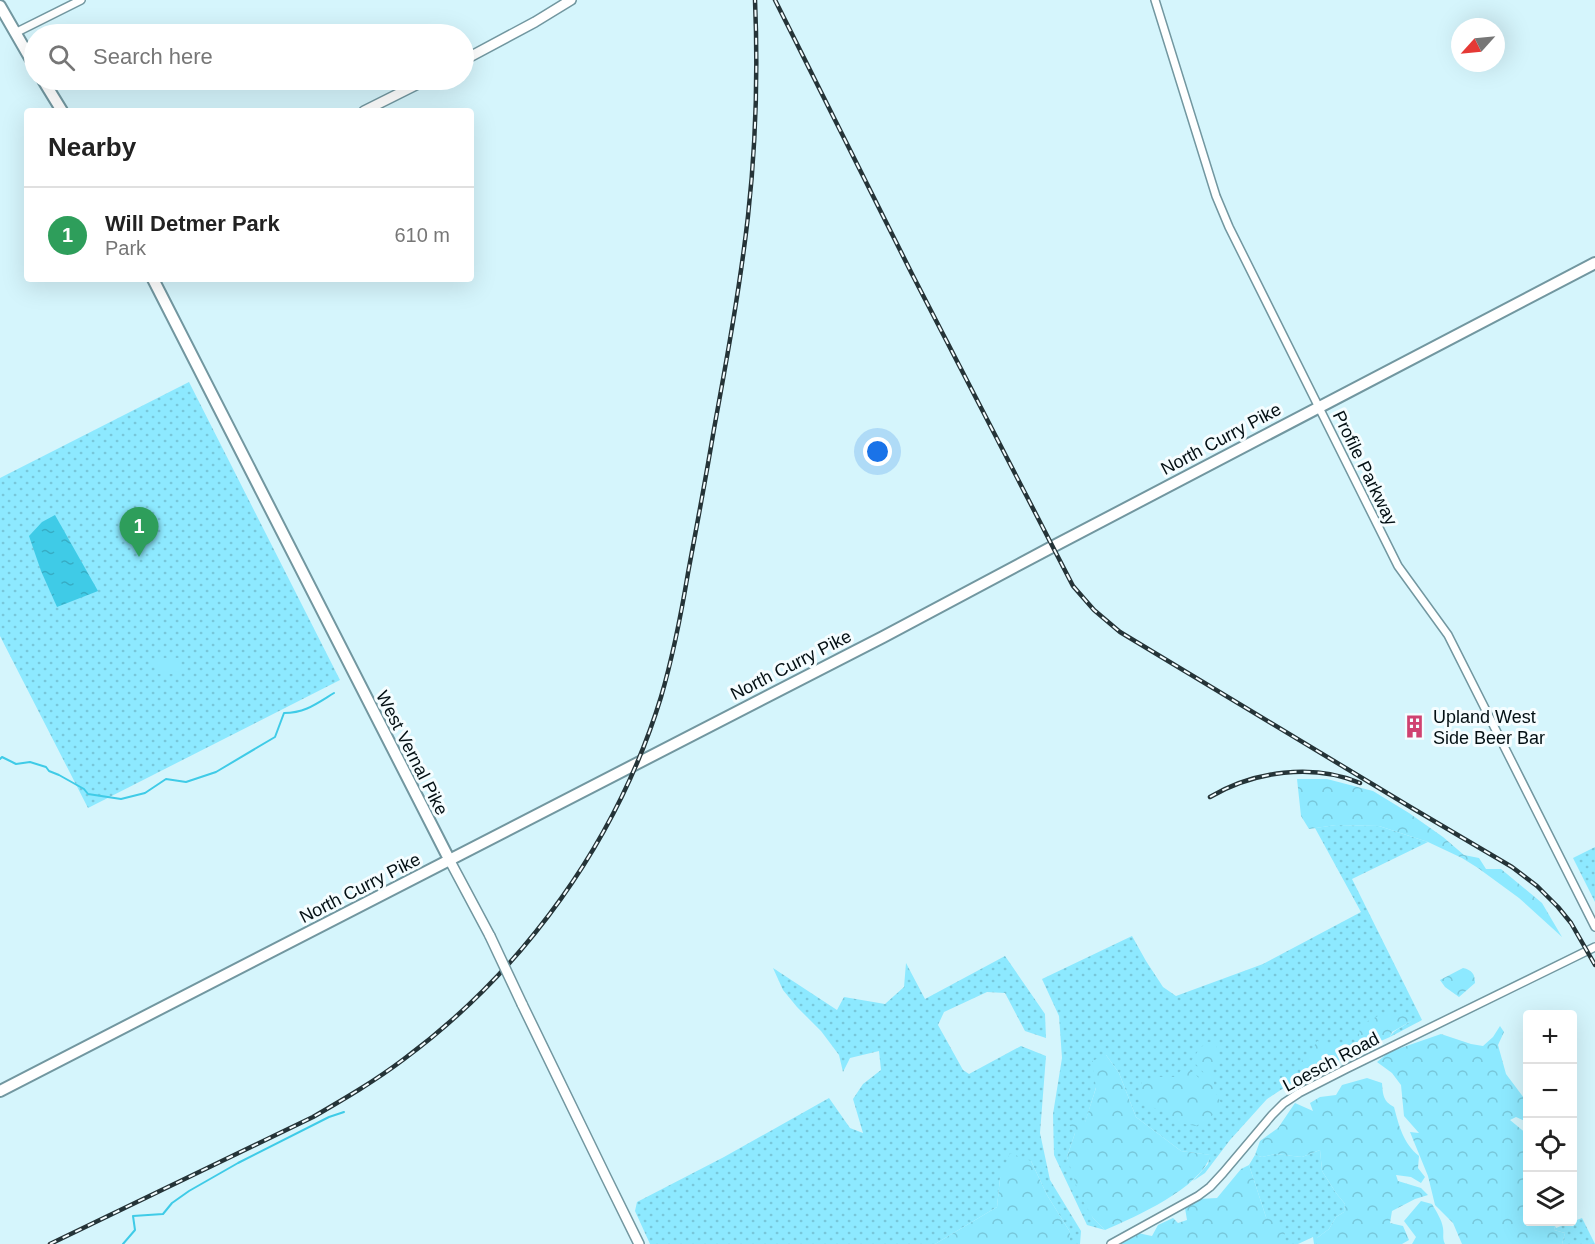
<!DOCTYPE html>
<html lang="en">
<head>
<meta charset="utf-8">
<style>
  :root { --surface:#fff; --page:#f6f6f6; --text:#222; --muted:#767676; --line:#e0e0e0; --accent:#d93025 }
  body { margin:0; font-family:Arial,sans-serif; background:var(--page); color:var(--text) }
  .controls { position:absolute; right:18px; bottom:18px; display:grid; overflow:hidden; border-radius:6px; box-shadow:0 6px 24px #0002 }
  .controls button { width:54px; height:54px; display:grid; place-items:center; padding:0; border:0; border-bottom:2px solid var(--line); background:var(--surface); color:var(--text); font:30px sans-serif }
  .compass { position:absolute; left:1451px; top:18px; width:54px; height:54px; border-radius:50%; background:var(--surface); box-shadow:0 6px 24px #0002; rotate:243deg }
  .you { position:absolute; left:878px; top:452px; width:21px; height:21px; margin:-15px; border:4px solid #fff; border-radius:50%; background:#1a73e8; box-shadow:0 0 0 9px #1a73e833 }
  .badge { display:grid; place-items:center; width:39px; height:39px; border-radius:50%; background:var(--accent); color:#fff; font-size:20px; font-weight:700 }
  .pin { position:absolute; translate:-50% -50px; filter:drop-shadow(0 2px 3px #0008) }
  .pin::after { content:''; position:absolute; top:32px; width:21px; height:18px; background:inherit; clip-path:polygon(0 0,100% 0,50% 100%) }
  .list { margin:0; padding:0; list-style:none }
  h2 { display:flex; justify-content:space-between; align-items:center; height:78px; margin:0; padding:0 24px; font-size:26px }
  h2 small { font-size:20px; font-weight:400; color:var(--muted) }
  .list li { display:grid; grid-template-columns:39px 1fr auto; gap:18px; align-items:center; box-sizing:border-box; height:96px; padding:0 24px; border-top:2px solid var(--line) }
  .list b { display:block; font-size:22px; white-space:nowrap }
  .list p { margin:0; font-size:20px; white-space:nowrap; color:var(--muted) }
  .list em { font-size:20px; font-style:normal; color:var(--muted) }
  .icon { flex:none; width:33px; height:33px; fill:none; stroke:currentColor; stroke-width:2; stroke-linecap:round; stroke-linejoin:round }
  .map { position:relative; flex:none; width:1595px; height:1244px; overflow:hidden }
  .search { position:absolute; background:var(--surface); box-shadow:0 6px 24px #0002; left:24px; top:24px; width:450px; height:66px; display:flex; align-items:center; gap:15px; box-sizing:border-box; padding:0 21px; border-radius:33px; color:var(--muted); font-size:22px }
  .panel { position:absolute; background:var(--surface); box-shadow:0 6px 24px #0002; left:24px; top:108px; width:450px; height:174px; border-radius:6px }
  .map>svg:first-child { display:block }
  .green { fill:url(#green-dots) }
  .forest { fill:url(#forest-crowns) }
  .pitch { fill:#8de9ff }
  .water { fill:url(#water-ripples) }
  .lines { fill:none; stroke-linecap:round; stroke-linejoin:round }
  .stream { stroke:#3fcbe7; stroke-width:2 }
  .minor-casing { stroke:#7297a0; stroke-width:10 }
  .tertiary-casing { stroke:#7297a0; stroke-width:12 }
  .secondary-casing { stroke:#7297a0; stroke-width:14 }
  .minor { stroke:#fff; stroke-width:7 }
  .tertiary { stroke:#fff; stroke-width:9 }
  .secondary { stroke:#fff; stroke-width:10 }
  .rail-casing { stroke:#253438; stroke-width:4.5 }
  .rail { stroke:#f5fdff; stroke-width:2; stroke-dasharray:7; stroke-linecap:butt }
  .tertiary-bridge-casing { stroke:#7297a0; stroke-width:12; stroke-linecap:butt }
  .tertiary-bridge { stroke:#fff; stroke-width:9 }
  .labels { text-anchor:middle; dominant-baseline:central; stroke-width:6; stroke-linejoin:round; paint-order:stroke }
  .street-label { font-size:18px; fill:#030f13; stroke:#f5fdff }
  .poi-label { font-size:18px; fill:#030f13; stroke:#f5fdff; text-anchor:start }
</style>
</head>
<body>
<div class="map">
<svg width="1595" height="1244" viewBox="0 0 1595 1244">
  <defs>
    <pattern id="green-dots" width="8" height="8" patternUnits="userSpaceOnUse" patternTransform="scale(1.5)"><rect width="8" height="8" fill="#8de9ff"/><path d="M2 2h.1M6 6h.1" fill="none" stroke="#78c7da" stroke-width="1.8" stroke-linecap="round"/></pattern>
    <pattern id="forest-crowns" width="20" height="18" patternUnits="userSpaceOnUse" patternTransform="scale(1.5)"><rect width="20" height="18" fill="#8de9ff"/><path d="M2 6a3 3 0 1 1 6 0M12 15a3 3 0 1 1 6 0" fill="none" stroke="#78c7da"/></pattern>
    <pattern id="water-ripples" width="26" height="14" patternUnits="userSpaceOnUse" patternTransform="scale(1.5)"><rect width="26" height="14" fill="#3fcbe7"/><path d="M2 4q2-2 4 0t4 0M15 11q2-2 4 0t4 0" fill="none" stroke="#36adc5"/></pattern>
  </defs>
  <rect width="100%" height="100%" fill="#d5f5fc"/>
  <path class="green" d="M189 382 340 680 88 808 0 636V478Z
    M1336 825 1379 826 1428 842 1352 879 1422 1020 1390 1037C1394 1029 1405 1026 1412 1020L1359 1038 1376 1043 1296 1080 1267 1099 1230 1140 1205 1173 1193 1181 1208 1164 1210 1155 1181 1151 1136 1117 1119 1073 1106 1055 1085 1123 1075 1133 1067 1157 1093 1218 1105 1230 1087 1225 1054 1155 1053 1114 1062 1058 1059 1016 1042 979 1132 936 1146 961 1163 987 1176 996 1263 964 1361 912 1315 828Z
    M1595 847V902L1573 858Z
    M1005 956 1045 1014 1046 1038 1025 1031 1005 993 987 992 944 1012 938 1025 963 1070 969 1074 1021 1046 1046 1056 1040 1133 1050 1180 1081 1231 1080 1244H1070V1232L1047 1195 1031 1161 1000 1178 997 1207 935 1244H650L635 1211 637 1202 724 1157 829 1098 850 1128 863 1133 853 1099 863 1084 881 1070 879 1051 850 1058 843 1072 839 1055 821 1031 797 1007 783 990 773 968 837 1010 844 997 885 1004 904 987 906 963 925 999Z
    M1320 1150 1322 1171 1336 1193 1345 1204 1344 1212 1336 1217 1329 1229 1317 1238V1244H1314L1313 1237 1298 1244H1285V1234L1266 1217 1249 1165 1255 1155 1262 1157 1275 1154 1302 1157Z
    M1582 1218 1595 1244H1562L1565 1233 1554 1230 1555 1226 1556 1228Z"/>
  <path class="forest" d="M1297 779H1327L1373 791 1409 813 1443 837 1464 855 1479 858 1486 869H1501L1542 903 1562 937 1519 898 1478 868 1462 858 1428 842 1379 826 1336 825 1309 829 1301 816Z
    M1463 968C1472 970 1475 974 1475 983L1459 997 1445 987 1440 980Z
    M1397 1013 1413 1020 1392 1032 1390 1037 1376 1043 1359 1038 1360 1025 1380 1015Z
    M1500 1026 1504 1032 1498 1045 1506 1074 1527 1102V1122L1516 1117 1510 1120 1527 1134 1528 1222H1556L1554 1230 1565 1233 1562 1244H1462L1453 1223 1435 1205 1428 1176 1410 1132 1419 1133 1404 1116 1401 1085 1392 1073 1377 1062 1389 1052 1441 1034 1471 1044 1483 1046 1493 1037Z
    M1317 1041 1330 1045 1337 1044V1053L1331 1062 1318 1063 1309 1070 1300 1071 1302 1060 1312 1050Z
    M1208 1042 1216 1043 1219 1061 1210 1071 1213 1077 1215 1091 1221 1103 1213 1115 1196 1126 1179 1123 1160 1109 1149 1107 1137 1092H1142V1080L1160 1077H1174L1185 1067 1196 1075 1202 1082 1205 1074 1192 1060 1200 1048Z
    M1106 1055 1119 1073 1136 1117 1181 1151 1211 1155C1199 1189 1137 1216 1105 1230L1093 1218 1079 1194 1067 1157 1075 1133 1068 1123 1085 1122 1096 1088 1092 1061Z
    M1367 1078 1382 1083C1383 1095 1383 1101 1394 1107 1399 1126 1403 1143 1419 1156L1418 1168 1425 1177 1421 1183 1411 1177 1396 1175 1398 1181 1421 1188 1428 1195 1415 1199 1392 1211 1390 1223 1403 1226 1409 1240 1402 1244H1317V1238L1329 1229 1336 1217 1344 1212 1345 1204 1336 1193 1322 1171 1320 1150 1302 1157 1275 1154 1262 1157 1255 1155 1260 1141 1278 1128 1295 1103 1313 1111 1310 1103 1320 1097 1336 1095 1342 1085Z
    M1010 1153 1031 1161 1047 1195 1070 1232V1244H935L997 1207 1000 1178Z
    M1249 1165 1266 1217 1279 1222 1285 1234V1244H1107C1123 1228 1133 1232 1152 1236L1158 1225 1173 1218 1178 1223 1187 1220 1185 1208 1198 1199 1217 1198 1241 1169Z
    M1421 1201 1432 1204C1436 1211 1442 1220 1443 1228 1444 1235 1442 1238 1445 1244H1412L1416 1237 1404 1221Z"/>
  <path class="pitch" d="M155 658H181V674H155Z"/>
  <path class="water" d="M55 515 98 591 57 607 41 571 29 536 42 522Z"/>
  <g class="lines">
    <path class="stream" d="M0 759 2 757 16 764 30 762 46 767 49 771 59 775 84 789 88 794 121 799 145 793 166 779 186 782 216 772 275 737 284 713C305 713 316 704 334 693
      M123 1244 135 1230 133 1216 163 1214 172 1203 189 1191 238 1163 329 1117 344 1112"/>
    <defs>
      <path id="minor" d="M1155 0 1216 196 1229 227 1398 566 1448 635 1595 927
        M15 33 81 0
        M1111 1244 1198 1196 1210 1187 1223 1173 1272 1115 1284 1103 1299 1093 1346 1069 1595 947"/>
      <path id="tertiary" d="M464 60 535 22 571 0
        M364 111 426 80
        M450 861 490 936
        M522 1004 606 1177 639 1244"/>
      <path id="secondary" d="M0 6 34 65
        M43 80 62 111
        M153 279 450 861
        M0 1091 883 637 1052 547 1595 263"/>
    </defs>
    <use href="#minor" class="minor-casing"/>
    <use href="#tertiary" class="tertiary-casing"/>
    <use href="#secondary" class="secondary-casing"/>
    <use href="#minor" class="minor"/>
    <use href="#tertiary" class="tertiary"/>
    <use href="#secondary" class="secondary"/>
    <defs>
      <path id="rail" d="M775 0 912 274 1073 586 1094 610 1120 632 1412 808 1512 867 1537 886 1558 907 1571 923 1595 965
        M1210 797C1254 771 1313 763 1360 783
        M50 1244 313 1117C344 1099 375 1081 404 1059 524 970 617 841 661 697 673 656 681 615 688 573 697 525 706 477 714 429 727 358 740 287 748 216 756 144 758 72 755 0"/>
    </defs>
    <use href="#rail" class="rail-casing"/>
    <use href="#rail" class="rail"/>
    <defs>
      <path id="tertiary-bridge" d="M490 936 522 1004"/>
    </defs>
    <use href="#tertiary-bridge" class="tertiary-bridge-casing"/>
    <use href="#tertiary-bridge" class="tertiary-bridge"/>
  </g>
  <defs>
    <symbol id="building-bare" viewBox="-9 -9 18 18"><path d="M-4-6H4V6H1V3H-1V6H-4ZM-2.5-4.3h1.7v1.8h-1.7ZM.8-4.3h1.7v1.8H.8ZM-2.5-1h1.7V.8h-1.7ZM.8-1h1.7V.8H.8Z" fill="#cf4271" stroke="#f5fdff" stroke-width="2.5" paint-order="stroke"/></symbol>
  </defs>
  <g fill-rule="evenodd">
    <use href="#building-bare" x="1398" y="710" width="33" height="33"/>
  </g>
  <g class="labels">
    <g class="street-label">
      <text transform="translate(1221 439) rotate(-28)">North Curry Pike</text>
      <text transform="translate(1365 468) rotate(64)">Profile Parkway</text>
      <text transform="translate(791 665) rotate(-27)">North Curry Pike</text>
      <text transform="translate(412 753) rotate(63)">West Vernal Pike</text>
      <text transform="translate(360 888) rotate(-27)">North Curry Pike</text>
      <text transform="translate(1331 1062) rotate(-28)">Loesch Road</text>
    </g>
    <g class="poi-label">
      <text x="1433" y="717">Upland West<tspan x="1433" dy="21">Side Beer Bar</tspan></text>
    </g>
  </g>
</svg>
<div class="controls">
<button>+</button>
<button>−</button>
<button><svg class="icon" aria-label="locate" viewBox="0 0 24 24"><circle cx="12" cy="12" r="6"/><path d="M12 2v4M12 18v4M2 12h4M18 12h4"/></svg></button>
<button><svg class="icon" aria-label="layers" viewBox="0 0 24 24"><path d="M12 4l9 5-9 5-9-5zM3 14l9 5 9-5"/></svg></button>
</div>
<svg class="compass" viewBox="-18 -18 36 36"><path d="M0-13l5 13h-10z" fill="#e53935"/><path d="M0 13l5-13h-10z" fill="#767676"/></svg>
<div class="you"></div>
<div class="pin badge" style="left:139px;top:557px;background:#2e9e5b">1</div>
<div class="search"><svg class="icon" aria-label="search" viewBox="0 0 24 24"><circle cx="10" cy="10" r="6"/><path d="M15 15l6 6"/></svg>Search here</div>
<section class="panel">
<h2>Nearby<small></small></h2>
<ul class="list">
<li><span class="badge" style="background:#2e9e5b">1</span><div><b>Will Detmer Park</b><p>Park</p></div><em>610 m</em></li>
</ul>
</section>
</div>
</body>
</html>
